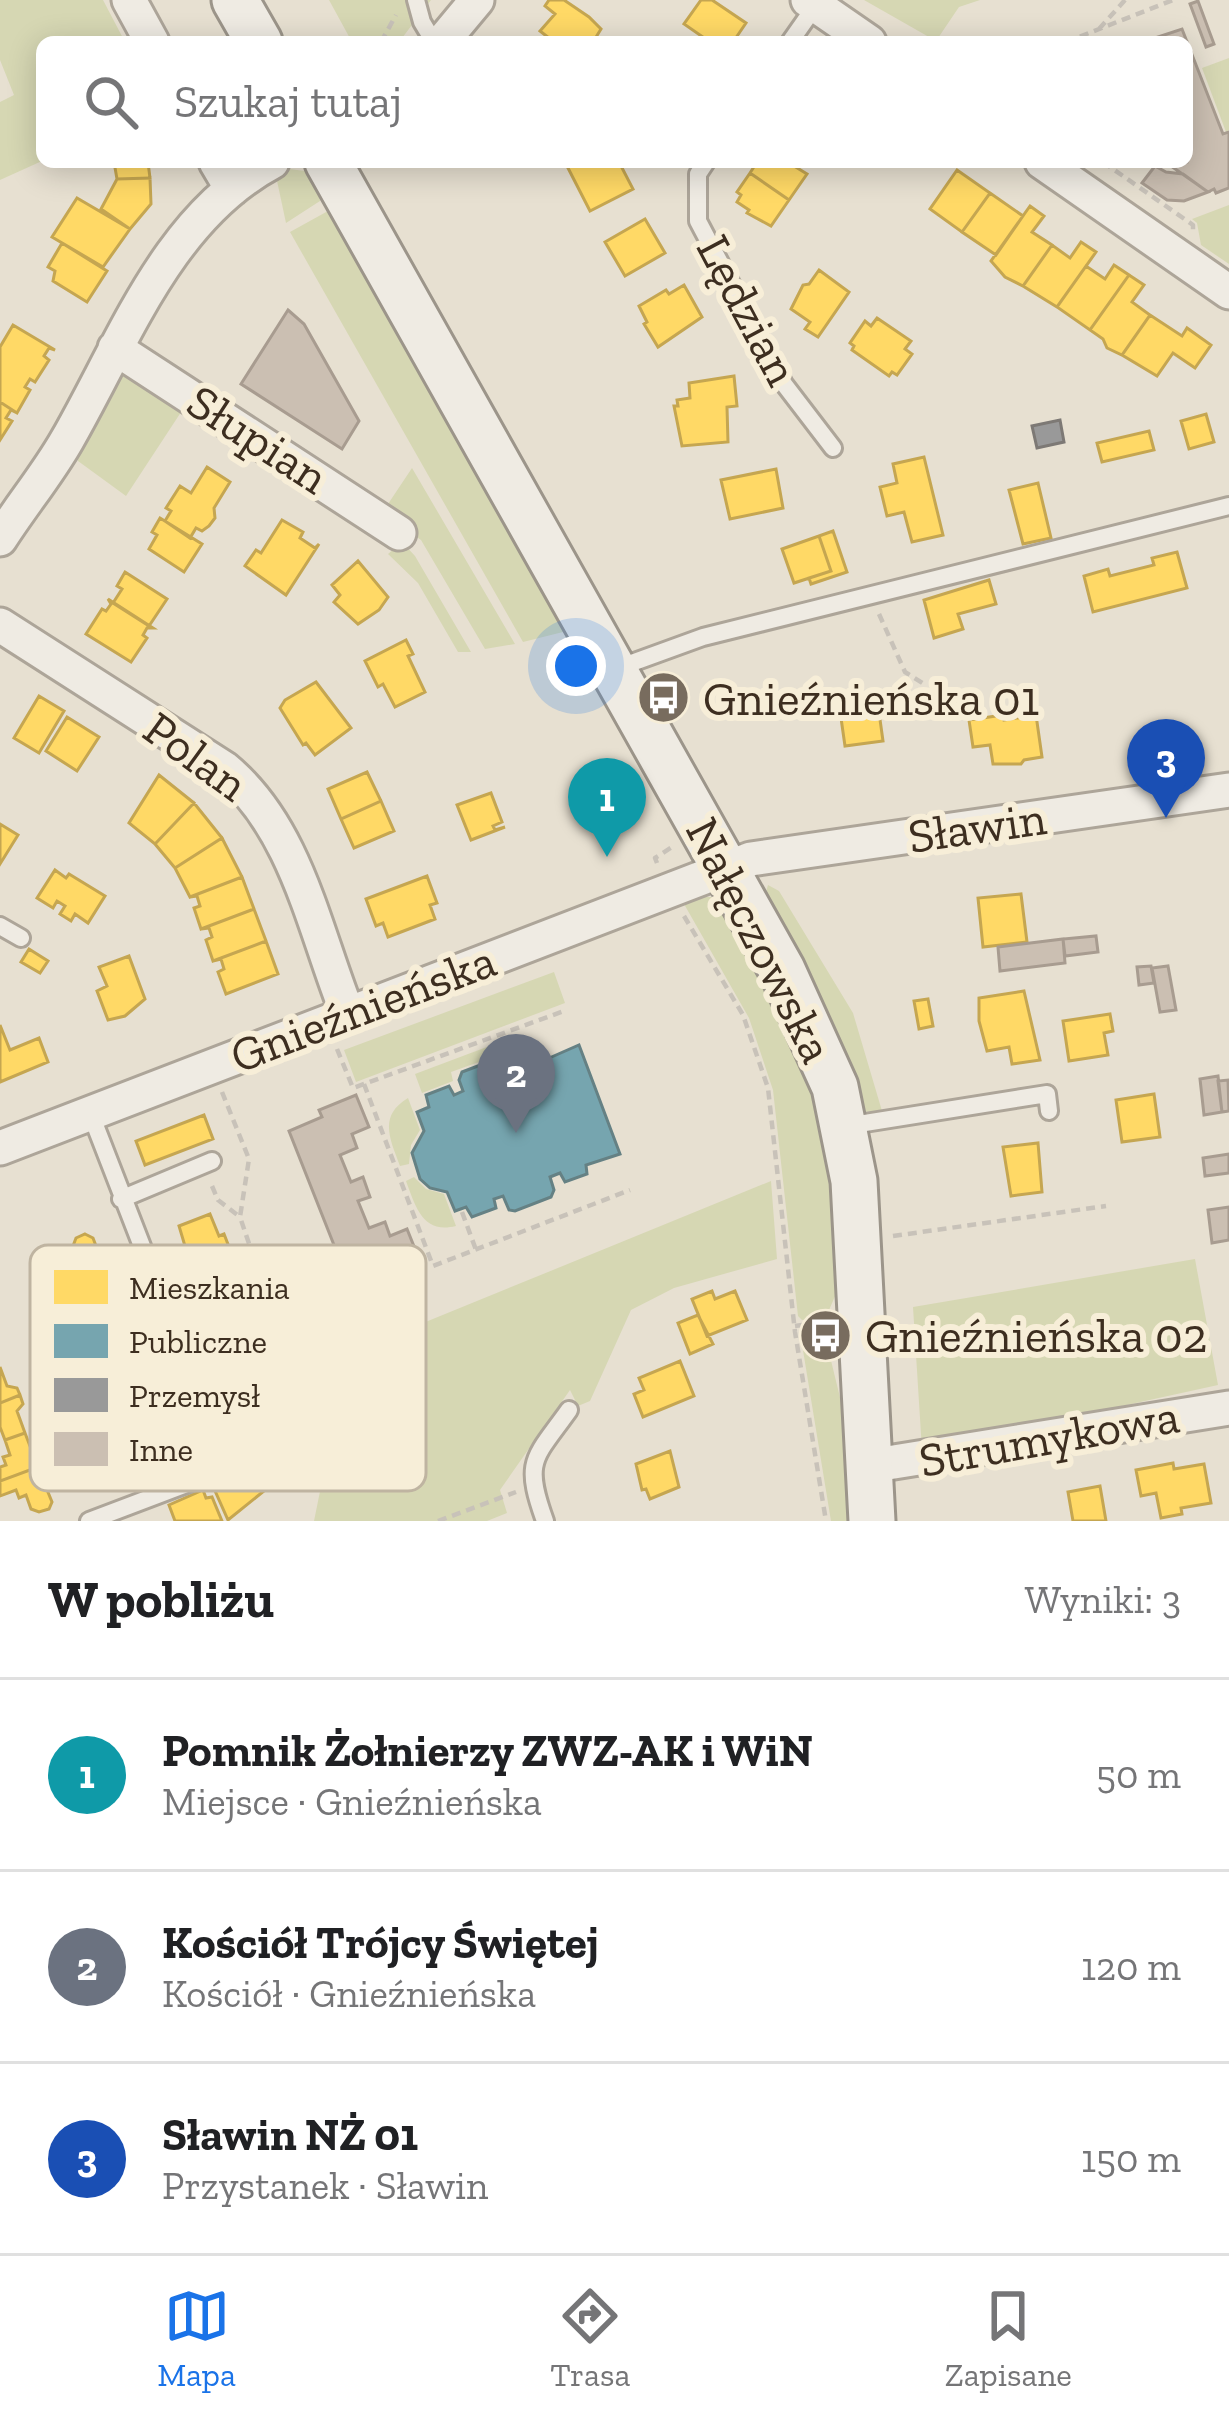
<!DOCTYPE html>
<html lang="pl">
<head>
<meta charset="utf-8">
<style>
  :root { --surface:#fff; --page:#f6f6f6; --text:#202124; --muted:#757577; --line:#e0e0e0; --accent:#1a73e8 }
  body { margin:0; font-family:"Zilla Slab",serif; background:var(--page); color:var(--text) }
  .you { position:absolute; left:576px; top:666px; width:42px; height:42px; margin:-30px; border:9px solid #fff; border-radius:50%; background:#1a73e8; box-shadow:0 0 0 18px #1a73e833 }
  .badge { display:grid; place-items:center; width:78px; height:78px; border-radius:50%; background:var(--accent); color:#fff; font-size:39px; font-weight:700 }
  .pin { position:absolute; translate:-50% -99px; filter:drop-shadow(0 3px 6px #0008) }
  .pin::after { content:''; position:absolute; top:63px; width:42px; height:36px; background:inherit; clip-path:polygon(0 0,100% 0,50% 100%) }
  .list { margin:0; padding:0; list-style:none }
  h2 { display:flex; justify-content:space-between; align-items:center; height:156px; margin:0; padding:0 48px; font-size:51px }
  h2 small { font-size:39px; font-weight:400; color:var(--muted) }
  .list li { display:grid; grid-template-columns:78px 1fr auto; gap:36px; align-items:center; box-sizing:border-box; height:192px; padding:0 48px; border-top:3px solid var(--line) }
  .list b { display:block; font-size:45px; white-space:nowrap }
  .list p { margin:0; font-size:39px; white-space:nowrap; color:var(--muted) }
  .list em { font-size:39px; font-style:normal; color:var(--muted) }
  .icon { flex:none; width:66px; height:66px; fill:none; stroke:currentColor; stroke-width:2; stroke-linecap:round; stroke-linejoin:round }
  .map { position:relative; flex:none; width:1229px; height:1521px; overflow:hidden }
  .search { position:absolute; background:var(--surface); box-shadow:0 6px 30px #0003; left:36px; right:36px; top:36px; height:132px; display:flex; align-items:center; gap:30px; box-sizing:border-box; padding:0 42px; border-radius:18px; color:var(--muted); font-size:45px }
  .sheet { height:732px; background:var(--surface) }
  nav { display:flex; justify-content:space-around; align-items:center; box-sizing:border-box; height:168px; border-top:3px solid var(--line); background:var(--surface); font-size:33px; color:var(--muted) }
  nav a { display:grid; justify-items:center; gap:6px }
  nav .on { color:var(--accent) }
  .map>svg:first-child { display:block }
  .green { fill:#d6d7b3 }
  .homes { fill:#ffd966; stroke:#c5a651; stroke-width:3 }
  .public { fill:#76a5af; stroke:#658184; stroke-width:3 }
  .industry { fill:#999; stroke:#7d7975; stroke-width:3 }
  .building { fill:#cbbfb2; stroke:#a89c90; stroke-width:3 }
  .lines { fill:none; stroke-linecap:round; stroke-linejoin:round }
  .lane-casing { stroke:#ada599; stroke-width:22 }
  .street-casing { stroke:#ada599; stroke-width:39 }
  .secondary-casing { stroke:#9c958a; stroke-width:51 }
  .path { stroke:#c8c2b9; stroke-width:4.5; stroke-dasharray:9 6; stroke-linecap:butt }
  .lane { stroke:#efebe3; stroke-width:16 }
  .street { stroke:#efebe3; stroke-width:33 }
  .secondary { stroke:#efebe3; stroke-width:45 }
  .labels { text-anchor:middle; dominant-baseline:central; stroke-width:12; stroke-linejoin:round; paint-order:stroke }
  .street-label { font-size:48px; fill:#3d2e20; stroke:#f7eed8 }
  .poi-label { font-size:48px; fill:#3d2e20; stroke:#f7eed8; text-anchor:start }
  .key { fill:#f7eed8; stroke:#bfb4a1; stroke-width:3 }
  .key-label { font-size:33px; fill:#3d2e20 }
</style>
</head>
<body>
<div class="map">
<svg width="1229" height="1521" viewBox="0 0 1229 1521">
  <rect width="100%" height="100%" fill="#e7e0d1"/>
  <path class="green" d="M0 0H103L125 42H42V161L0 180V102L14 95 0 60Z
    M329 0H431L399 42H352Z
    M864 0H980L959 7 936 41Z
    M1229 58V130L1226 132 1202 68Z
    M289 169 305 171 318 179 320 201 286 223 276 176Z
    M1229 205V264L1201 245 1197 223 1192 219Z
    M337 206 488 476 504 522 532 571 557 598 566 615 563 632 523 642 290 232Z
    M113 368 187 403 126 496 78 461 77 450Z
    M412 468 515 644 485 649 421 540 382 513Z
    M402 542 415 556 471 652H458L418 583 388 554Z
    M768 885 779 891 853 1013 882 1111 862 1112 764 899Z
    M703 897H712L733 911 835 1142 836 1294 826 1317 802 1320 798 1316 773 1090 749 1018 684 904Z
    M554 972 565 1003 356 1082 344 1050Z
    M500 1042 504 1053 451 1072 453 1081 422 1093 415 1074Z
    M408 1098 420 1130 411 1145 409 1164 400 1166C390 1139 378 1116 408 1098Z
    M414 1177 426 1189 444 1194 456 1226C423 1234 416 1208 406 1181Z
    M771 1181 777 1259 674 1288 631 1310 590 1401 578 1406 570 1390 500 1490 507 1513 487 1521H314L328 1452 358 1440 330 1361Z
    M1195 1259 1218 1385 922 1450 913 1307Z
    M819 1327 820 1344H827L844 1414 857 1521H831L800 1332Z"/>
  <path class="homes" d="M549 0H564L589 17 601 29 593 42H554L540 31 555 14 545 6Z
    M701 0H712L746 23 733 42H710L684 24Z
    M114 162H148L150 178 117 179Z
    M574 162H619L633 189 590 211 567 166Z
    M757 162H796L794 166 807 174 789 200 750 173Z
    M957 170 990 193 962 232 930 209Z
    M750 173 789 200 771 226 747 213 749 210 737 202 741 195 737 192Z
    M150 178 151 204 130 229 101 209 117 179Z
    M990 193 1023 216 996 255 962 232Z
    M77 198 130 229 103 267 52 237Z
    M1030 206 1044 216 1032 232 1052 245 1023 286 1005 277 991 261Z
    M645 219 665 253 625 276 605 242Z
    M1081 242 1096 252 1057 307 1023 286 1052 245 1070 258Z
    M62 243 107 271 87 302 53 281 55 271 48 267Z
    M1114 265 1129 275 1090 330 1057 307 1086 266 1105 279Z
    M819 270 849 292 818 337 805 329 810 322 791 309 803 285 809 284Z
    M1129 275 1144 285 1132 302 1150 315 1122 355 1107 348 1103 339 1090 330Z
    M684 285 702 317 658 347 644 324 647 322 639 306 666 290 669 294Z
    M1150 315 1182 336 1187 328 1211 345 1195 368 1173 353 1157 376 1122 355Z
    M877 318 911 341 905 349 912 354 897 375 892 372 889 376 852 350 854 346 850 343 865 321 871 326Z
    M13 325 55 350 49 348 44 356 49 360 35 382 30 379 25 387 30 390 17 413 0 402V347Z
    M734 376 737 406 727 407 728 442 682 446 674 406H678L677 400 690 398 689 383Z
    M0 402 17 413 11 410 6 418 12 421 0 440Z
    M1206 414 1214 442 1189 449 1181 421Z
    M1149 431 1154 450 1102 462 1097 443Z
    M924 457 943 535 912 542 904 512 887 516 880 487 897 483 893 464Z
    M207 467 230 482 214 508 215 518 209 526 202 531 196 528 190 538 165 521 171 511 166 508 180 486 191 493Z
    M776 469 783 508 730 519 721 480Z
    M1038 483 1051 538 1023 544 1009 490Z
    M160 518 202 544 184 572 149 549 157 535 152 532Z
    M282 520 303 532 300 538 315 548 319 544 286 595 245 566 256 550 261 553Z
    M833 531 847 572 811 584 809 578 831 571 819 536Z
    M819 536 831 571 794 583 782 549Z
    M1177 552 1187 588 1093 612 1084 576 1108 569 1110 576 1154 565 1152 558Z
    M358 561 388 597 379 610 358 624 334 602 340 595 332 585Z
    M125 572 167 599 149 626 113 603 122 589 117 586Z
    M989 580 996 604 958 614 963 629 934 638 924 600Z
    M108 599 153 628H147L143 635 147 638 131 662 86 634 102 609 106 611 111 604Z
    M406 640 413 654 408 656 425 692 395 707 383 684 378 687 365 661Z
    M316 682 351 728 315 755 306 743 303 745 280 708 285 700Z
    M39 696 64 711 39 753 14 738Z
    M877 698 883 741 845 746 839 704Z
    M1003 715 1004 720 1036 715 1042 757 1024 760 1021 764H993L990 745 973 747 969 720Z
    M67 717 99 737 77 771 46 751Z
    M367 772 381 801 341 819 328 789Z
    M159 775 194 803 155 844 129 823Z
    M491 793 502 822 493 826 495 830 505 827 471 840 457 805Z
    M381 801 394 831 354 848 341 819Z
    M194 803 222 838 175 868 155 844Z
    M0 824 18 835 0 864Z
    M222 838 242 877 190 897 175 868Z
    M55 870 66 878 69 874 105 896 88 923 75 914 71 921 60 914 65 906 57 901 53 908 37 898Z
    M427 876 437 903 430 905 435 919 388 937 383 923 376 926 366 899Z
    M242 877 254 909 201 929 194 908 200 906 197 896 190 897Z
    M1021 894 1027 942 983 947 978 898Z
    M254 909 266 941 213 961 206 940 212 937 209 928 201 929Z
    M266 941 278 974 226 994 218 972 224 969 221 959 213 961Z
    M29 949 48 961 40 973 21 962Z
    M129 956 145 999 125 1016 108 1020 97 991 107 986 99 967Z
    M1024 991 1040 1060 1012 1064 1009 1047 987 1051 979 1021V998Z
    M928 999 933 1026 919 1029 914 1001Z
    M1110 1014 1113 1031 1104 1033 1108 1055 1069 1061 1063 1021Z
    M0 1025 10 1050 39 1038 48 1062 0 1082Z
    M1154 1094 1160 1137 1122 1142 1116 1100Z
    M204 1115 213 1139 145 1165 136 1141Z
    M1038 1143 1042 1192 1011 1196 1003 1147Z
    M210 1214 219 1236 224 1234 273 1360 267 1362 275 1383 243 1395 217 1340 214 1341 193 1284 196 1283 179 1226Z
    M85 1234 93 1238 104 1267 57 1285 51 1254 73 1246 76 1238Z
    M712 1291 715 1299 735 1291 747 1320 707 1336 692 1299Z
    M698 1315 713 1344 690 1354 678 1323Z
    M680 1361 694 1396 643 1417 634 1394 644 1390 639 1378Z
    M0 1367 7 1386 17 1388 20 1395 0 1403Z
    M20 1395 23 1404 17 1411 25 1433 5 1440 0 1427V1403Z
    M25 1433 33 1454 43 1456 46 1464 0 1481V1467L6 1465 3 1457 10 1455 5 1440Z
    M670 1451 679 1487 650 1499 646 1489 642 1490 636 1464Z
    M274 1461 280 1478 228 1520 212 1484Z
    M1173 1463 1174 1469 1204 1464 1211 1503 1181 1508 1182 1514 1161 1518 1156 1493 1141 1496 1136 1470Z
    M46 1464 49 1472 43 1480 52 1502 49 1509 39 1512 31 1509 26 1495 19 1498 16 1490 0 1496V1481Z
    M1100 1486 1106 1521H1073L1068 1492Z
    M203 1490 206 1498 212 1497 222 1521H175L169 1505Z"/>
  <path class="public" d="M579 1045 620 1154 586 1165 587 1174 565 1182 560 1173 550 1177 554 1190 551 1197 515 1211 509 1210 503 1196 494 1199 496 1208 472 1217 466 1207 455 1211 447 1192 430 1188 420 1179 412 1153 424 1131 417 1112 429 1107 426 1095 449 1086 454 1095 463 1091 459 1080 462 1072 499 1058 507 1062 511 1074 521 1071 519 1061 542 1052 547 1059Z"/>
  <path class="industry" d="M1060 420 1064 442 1037 448 1032 426Z"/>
  <path class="building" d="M1198 1 1214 44 1206 47 1190 4Z
    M1182 29 1223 134 1229 132V188L1216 193 1214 189 1208 192 1171 166 1173 162H1187V42L1152 39Z
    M1155 166 1166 172 1183 174 1208 192 1184 201 1167 200 1142 183Z
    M288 310 304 324 359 421 342 449 241 384Z
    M1096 936 1098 952 1065 956 1063 939Z
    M1063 939 1065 963 1000 971 998 947Z
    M1151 966 1154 983 1139 985 1137 967Z
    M1168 966 1176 1010 1160 1012 1152 968Z
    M1218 1076 1222 1112 1204 1115 1200 1079Z
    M1228 1080 1229 1111 1222 1112 1218 1081Z
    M356 1095 369 1127 352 1134 357 1148 340 1155 351 1182 363 1177 370 1197 358 1201 369 1228 385 1222 390 1236 407 1229 421 1264 371 1283 366 1271 347 1278 289 1131 322 1117 319 1110Z
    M1229 1154V1173L1205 1176 1203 1158Z
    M1229 1207V1240L1212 1243 1208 1210Z"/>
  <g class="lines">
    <defs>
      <path id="lane" d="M416 0 422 22 434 42
        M790 42 816 5
        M706 162 698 174V221L784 384 833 448
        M615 669 703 637 1229 506
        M0 926 21 938
        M90 1112 228 1468
        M846 1126 1047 1094 1049 1111
        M121 1199 212 1161
        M89 1521 303 1440
        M545 1521C523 1460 534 1459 569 1410"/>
      <path id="street" d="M129 0 152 42
        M808 0 869 42
        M442 42 477 0
        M216 162 232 189
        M1042 162 1229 292
        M115 348 399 533
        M0 539C21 506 47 475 67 440 123 343 167 218 272 162
        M0 625 225 769C296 828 314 929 347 1012
        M0 1148 751 859 1229 790
        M869 1466 1229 1408"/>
      <path id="secondary" d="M235 0 259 42
        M328 162 782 970 835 1087 854 1181 872 1521"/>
    </defs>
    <use href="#lane" class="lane-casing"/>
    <use href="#street" class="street-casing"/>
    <use href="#secondary" class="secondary-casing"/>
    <path class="path" d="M1099 29 1125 0
      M381 42 396 15
      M1066 42 1173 0
      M1103 162 1193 225V231
      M879 614 905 672 927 686
      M657 863 655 858 672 847
      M684 916 743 1015 768 1088 795 1332 826 1521
      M337 1049 353 1088 564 1011
      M364 1084 433 1266 630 1190
      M222 1092 249 1159 240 1217 289 1362 300 1419
      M212 1186 218 1200 240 1217
      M462 1212 476 1250
      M893 1236 1106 1206
      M795 1326 825 1322
      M438 1521 516 1492"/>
    <use href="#lane" class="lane"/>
    <use href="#street" class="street"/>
    <use href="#secondary" class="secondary"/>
  </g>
  <defs>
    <symbol id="bus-disc" viewBox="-11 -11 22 22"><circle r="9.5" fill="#786c5e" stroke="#f7eed8"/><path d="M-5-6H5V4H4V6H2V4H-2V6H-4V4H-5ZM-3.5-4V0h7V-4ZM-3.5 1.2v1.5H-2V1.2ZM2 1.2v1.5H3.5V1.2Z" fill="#fff"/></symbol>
  </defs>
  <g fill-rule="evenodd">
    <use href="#bus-disc" x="634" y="668" width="59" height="59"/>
    <use href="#bus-disc" x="796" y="1306" width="59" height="59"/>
  </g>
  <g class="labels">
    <g class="street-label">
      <text transform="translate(748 310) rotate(62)">Lędzian</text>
      <text transform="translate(258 439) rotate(33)">Słupian</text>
      <text transform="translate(196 756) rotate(36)">Polan</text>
      <text transform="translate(977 827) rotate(-8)">Sławin</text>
      <text transform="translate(760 940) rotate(63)">Nałęczowska</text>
      <text transform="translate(363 1008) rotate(-21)">Gnieźnieńska</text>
      <text transform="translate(1049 1438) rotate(-10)">Strumykowa</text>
    </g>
    <g class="poi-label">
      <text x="703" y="698">Gnieźnieńska 01</text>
      <text x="865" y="1335">Gnieźnieńska 02</text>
    </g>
  </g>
  <rect x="30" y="1245" width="396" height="246" rx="18" class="key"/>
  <rect x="54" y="1270" width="54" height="34" fill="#ffd966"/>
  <rect x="54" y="1324" width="54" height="34" fill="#76a5af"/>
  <rect x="54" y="1378" width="54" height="34" fill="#999"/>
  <rect x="54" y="1432" width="54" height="34" fill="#cbbfb2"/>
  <g class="key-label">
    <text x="129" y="1299">Mieszkania</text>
    <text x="129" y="1353">Publiczne</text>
    <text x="129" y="1407">Przemysł</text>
    <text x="129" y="1461">Inne</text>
  </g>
</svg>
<div class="you"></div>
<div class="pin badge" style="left:607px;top:857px;background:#0f9aa8">1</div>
<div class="pin badge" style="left:516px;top:1133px;background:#6b7280">2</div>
<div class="pin badge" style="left:1166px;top:818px;background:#1a4fb4">3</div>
<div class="search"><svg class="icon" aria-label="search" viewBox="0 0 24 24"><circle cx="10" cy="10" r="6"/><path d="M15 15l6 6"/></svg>Szukaj tutaj</div>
</div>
<section class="sheet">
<h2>W pobliżu<small>Wyniki: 3</small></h2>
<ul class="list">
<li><span class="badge" style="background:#0f9aa8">1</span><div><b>Pomnik Żołnierzy ZWZ-AK i WiN</b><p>Miejsce · Gnieźnieńska</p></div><em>50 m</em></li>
<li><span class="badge" style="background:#6b7280">2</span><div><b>Kościół Trójcy Świętej</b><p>Kościół · Gnieźnieńska</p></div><em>120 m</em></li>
<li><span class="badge" style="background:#1a4fb4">3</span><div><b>Sławin NŻ 01</b><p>Przystanek · Sławin</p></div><em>150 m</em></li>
</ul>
</section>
<nav>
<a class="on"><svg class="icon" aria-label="map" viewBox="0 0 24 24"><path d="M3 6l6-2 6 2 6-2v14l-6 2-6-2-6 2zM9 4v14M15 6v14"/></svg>Mapa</a>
<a><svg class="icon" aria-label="directions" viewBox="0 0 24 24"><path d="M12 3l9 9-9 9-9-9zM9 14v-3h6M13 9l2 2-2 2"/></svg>Trasa</a>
<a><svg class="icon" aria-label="saved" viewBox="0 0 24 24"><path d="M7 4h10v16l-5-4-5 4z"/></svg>Zapisane</a>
</nav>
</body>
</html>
